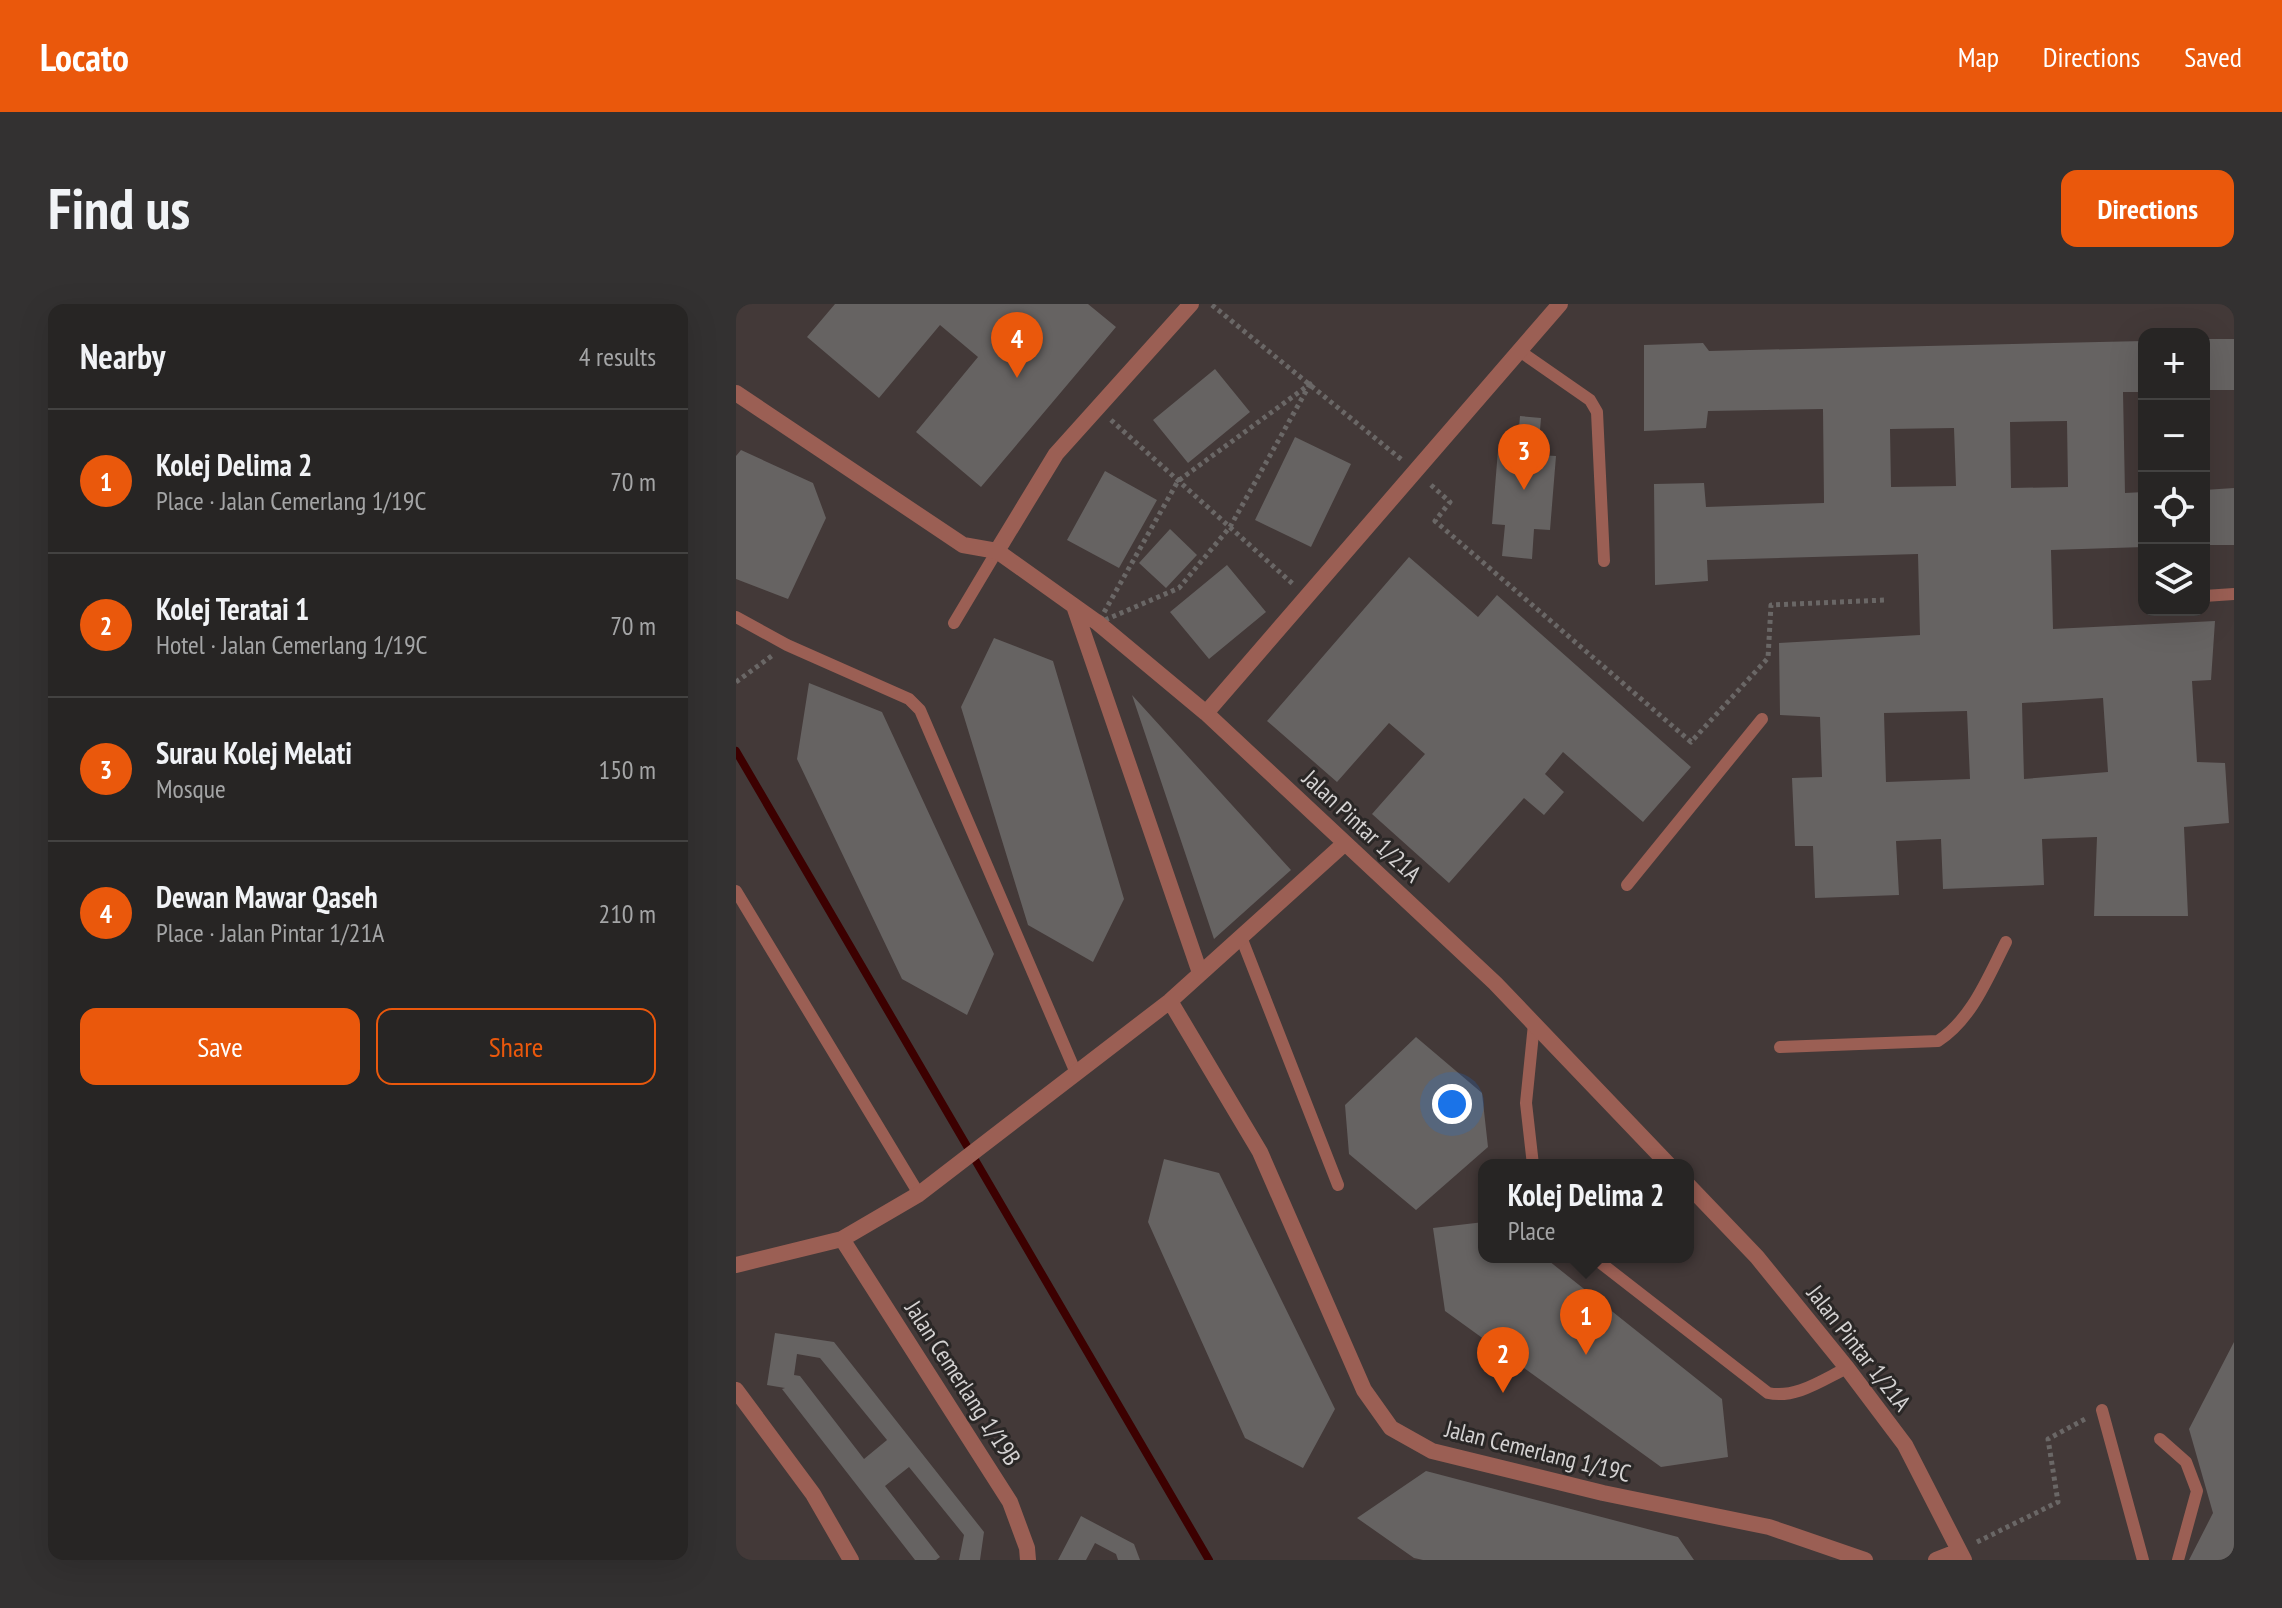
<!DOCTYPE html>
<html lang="en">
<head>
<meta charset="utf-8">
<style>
  :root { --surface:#272524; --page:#333131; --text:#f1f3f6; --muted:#a4a5a6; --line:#434241; --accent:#ea580c }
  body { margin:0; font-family:"PT Sans Narrow",sans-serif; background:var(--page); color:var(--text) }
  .controls { position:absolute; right:24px; top:24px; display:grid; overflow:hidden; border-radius:16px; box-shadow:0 8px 32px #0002 }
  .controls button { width:72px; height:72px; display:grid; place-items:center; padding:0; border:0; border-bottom:2px solid var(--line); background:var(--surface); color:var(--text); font:40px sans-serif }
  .you { position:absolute; left:716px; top:800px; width:28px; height:28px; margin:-20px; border:6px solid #fff; border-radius:50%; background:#1a73e8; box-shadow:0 0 0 12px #1a73e833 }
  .badge { display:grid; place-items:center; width:52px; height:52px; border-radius:50%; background:var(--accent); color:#fff; font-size:26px; font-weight:700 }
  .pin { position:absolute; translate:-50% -66px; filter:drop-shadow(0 2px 4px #0008) }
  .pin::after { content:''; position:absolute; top:42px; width:28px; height:24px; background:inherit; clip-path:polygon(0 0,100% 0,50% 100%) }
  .popup { position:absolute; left:742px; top:855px; width:216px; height:104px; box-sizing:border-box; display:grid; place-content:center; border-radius:16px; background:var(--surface); filter:drop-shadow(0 2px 6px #0005); font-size:26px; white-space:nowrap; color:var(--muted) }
  .popup b { font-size:30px; color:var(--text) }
  .popup::after { content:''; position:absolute; left:50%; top:100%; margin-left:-16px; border:16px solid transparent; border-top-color:var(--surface) }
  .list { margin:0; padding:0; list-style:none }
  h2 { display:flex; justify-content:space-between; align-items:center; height:104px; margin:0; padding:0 32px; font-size:34px }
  h2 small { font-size:26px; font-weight:400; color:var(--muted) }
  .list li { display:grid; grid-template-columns:52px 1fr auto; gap:24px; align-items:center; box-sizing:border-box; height:144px; padding:0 32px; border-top:2px solid var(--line) }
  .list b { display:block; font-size:30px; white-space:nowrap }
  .list p { margin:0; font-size:26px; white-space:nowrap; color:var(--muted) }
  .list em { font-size:26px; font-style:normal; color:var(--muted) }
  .actions { display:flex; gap:16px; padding:24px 32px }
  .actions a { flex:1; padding:18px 0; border:2px solid var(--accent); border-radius:16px; text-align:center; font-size:28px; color:var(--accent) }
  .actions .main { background:var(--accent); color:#fff }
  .icon { flex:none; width:44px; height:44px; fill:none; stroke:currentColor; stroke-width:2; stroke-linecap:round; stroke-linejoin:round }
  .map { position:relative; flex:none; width:1498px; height:1256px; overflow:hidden; border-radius:16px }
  header { display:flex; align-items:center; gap:48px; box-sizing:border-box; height:112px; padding:0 40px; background:var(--accent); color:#fff }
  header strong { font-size:38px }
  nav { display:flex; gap:44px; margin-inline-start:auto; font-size:28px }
  .intro { display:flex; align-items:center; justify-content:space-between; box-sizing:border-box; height:192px; padding:0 48px }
  h1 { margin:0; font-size:56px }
  .button { padding:20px 36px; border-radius:16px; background:var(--accent); color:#fff; font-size:28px; font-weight:700 }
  main { display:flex; gap:48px; padding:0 48px }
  aside { flex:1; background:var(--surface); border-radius:16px; box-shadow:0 8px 32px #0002 }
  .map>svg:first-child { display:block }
  .built { fill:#433938; fill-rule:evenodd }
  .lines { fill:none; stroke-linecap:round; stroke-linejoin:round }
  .stream { stroke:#3c0000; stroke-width:8 }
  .building { fill:#666362; fill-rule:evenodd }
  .path { stroke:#6a6766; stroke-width:5; stroke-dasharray:4 4; stroke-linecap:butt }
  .service { stroke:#9b5f54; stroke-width:12 }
  .minor { stroke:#9b5f54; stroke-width:16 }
  .labels { text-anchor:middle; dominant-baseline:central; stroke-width:6; stroke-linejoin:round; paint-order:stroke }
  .street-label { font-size:24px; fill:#d4d2d2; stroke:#2a2726 }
</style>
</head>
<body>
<header>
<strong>Locato</strong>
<nav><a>Map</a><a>Directions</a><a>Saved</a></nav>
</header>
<div class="intro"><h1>Find us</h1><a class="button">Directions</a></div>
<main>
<aside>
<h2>Nearby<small>4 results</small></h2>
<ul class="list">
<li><span class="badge">1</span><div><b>Kolej Delima 2</b><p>Place · Jalan Cemerlang 1/19C</p></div><em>70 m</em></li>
<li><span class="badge">2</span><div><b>Kolej Teratai 1</b><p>Hotel · Jalan Cemerlang 1/19C</p></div><em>70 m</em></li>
<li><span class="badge">3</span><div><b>Surau Kolej Melati</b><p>Mosque</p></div><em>150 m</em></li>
<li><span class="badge">4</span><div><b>Dewan Mawar Qaseh</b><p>Place · Jalan Pintar 1/21A</p></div><em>210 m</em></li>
</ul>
<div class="actions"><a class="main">Save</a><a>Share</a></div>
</aside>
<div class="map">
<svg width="1498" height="1256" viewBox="0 0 1498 1256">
  <rect width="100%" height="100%" fill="#343130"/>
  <path class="built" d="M0 0H1498V1256H0ZM1408 30H1468V306H1408ZM748 861H952V953H748Z"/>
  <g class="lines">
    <path class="stream" d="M0 447 473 1256"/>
  </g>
  <path class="building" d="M99 0H352L380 23 245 183 180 128 242 53 204 21 143 94 71 33Z
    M1468 35H1498V86H1468Z
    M1408 37V88H1387L1389 189 1408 188V243L1315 246 1317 325 1479 317 1475 376 1456 377 1461 458 1489 459 1493 519 1448 523 1452 612H1358L1361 533 1306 535 1308 581 1207 585 1205 535 1160 537 1163 591 1079 594 1077 542H1059L1056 474 1086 473 1084 413 1044 411 1043 339 1184 331 1182 250 971 256 972 277 919 281 918 180 968 179 970 203 1088 199 1087 105 972 107 970 124 908 127V41L967 39 973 47ZM1331 117 1332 183 1275 184 1274 118ZM1218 124 1220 182 1155 183 1154 125ZM1367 394 1372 468 1288 475 1286 399ZM1231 407 1234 475 1150 478 1148 409Z
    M479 65 514 108 452 159 417 116Z
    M784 112 805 114 802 151 820 152 814 226 798 225 796 255 766 252 769 221 756 220 762 146 781 148Z
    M559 133 615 160 575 243 519 216Z
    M5 146 77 179 90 214 52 295 0 275V152Z
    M369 167 421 196 383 264 331 236Z
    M1498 184V241H1468V186Z
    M434 225 461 251 430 284 403 259Z
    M673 253 742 313 761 291 955 463 907 518 827 448 809 470 828 488 808 511 788 494 713 579 636 510 689 450 653 419 601 478 531 417Z
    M491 261 530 308 473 355 434 308Z
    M258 334 317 357 388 595 357 658 292 621 225 403Z
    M73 379 146 408 258 650 231 711 166 675 61 455Z
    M396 391 555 566 478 635Z
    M680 733 746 789 752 843 680 906 613 850 609 801Z
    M428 855 483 869 599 1105 567 1164 509 1134 412 918Z
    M748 918V953H808L986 1095 992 1153 925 1163 709 1007 697 924Z
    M39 1029 98 1038 248 1228 244 1256H223L228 1231 173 1163 149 1182 204 1253 200 1256H179L46 1085 49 1084 31 1081ZM61 1050 84 1054 151 1136 128 1155 64 1072 58 1071Z
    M1498 1038V1256H1453L1477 1209 1453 1125Z
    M690 1167 942 1233 958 1256H687L678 1254 621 1214Z
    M345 1212 398 1240 404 1256H382L380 1250 359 1239 350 1256H322Z"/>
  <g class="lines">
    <path class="path" d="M476 1 666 156
      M574 80 494 223 443 284 362 319 442 177Z
      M375 116 558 281
      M695 181 714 198 699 217 955 438 1032 354 1035 301 1149 296
      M0 378 37 351
      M1241 1238 1322 1198 1312 1135 1351 1114"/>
    <path class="service" d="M782 46 854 96 861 108 868 257
      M1468 292 1498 290
      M0 313 51 341 173 395 184 406 340 769
      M218 319 261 247
      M891 581 1026 415
      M0 587 183 890
      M505 633 602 881
      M1044 743 1202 737C1236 715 1252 673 1270 638
      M797 861 790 799 798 720
      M857 953 1032 1089C1060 1095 1086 1076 1111 1064
      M1366 1106 1407 1256
      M1424 1135 1450 1158 1461 1187 1442 1256"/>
    <path class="minor" d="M0 89 227 241 261 247 362 319 470 409 759 679 933 861
      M261 247 320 150 455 0
      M338 302 464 669
      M470 409 824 0
      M434 697 524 848 628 1086 655 1124 696 1147 867 1189 1033 1223 1129 1256
      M952 881 1021 953 1111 1064 1169 1141 1228 1256
      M106 935 274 1198 291 1244 292 1256
      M0 961 106 935 183 890 434 697 609 539
      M0 1086 77 1190 115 1256
      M1200 1256 1223 1247"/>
  </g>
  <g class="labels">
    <g class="street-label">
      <text transform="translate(626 522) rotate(43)">Jalan Pintar 1/21A</text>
      <text transform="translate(1123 1044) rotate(52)">Jalan Pintar 1/21A</text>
      <text transform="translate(227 1079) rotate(57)">Jalan Cemerlang 1/19B</text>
      <text transform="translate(802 1147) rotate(14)">Jalan Cemerlang 1/19C</text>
    </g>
  </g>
</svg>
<div class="controls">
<button>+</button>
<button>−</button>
<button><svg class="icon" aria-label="locate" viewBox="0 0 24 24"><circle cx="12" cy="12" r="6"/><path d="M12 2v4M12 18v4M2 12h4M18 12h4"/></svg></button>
<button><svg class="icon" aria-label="layers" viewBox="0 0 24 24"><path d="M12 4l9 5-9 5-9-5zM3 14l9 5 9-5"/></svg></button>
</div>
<div class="you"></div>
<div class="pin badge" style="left:850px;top:1051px">1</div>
<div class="popup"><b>Kolej Delima 2</b>Place</div>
<div class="pin badge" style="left:767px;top:1089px">2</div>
<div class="pin badge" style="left:788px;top:186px">3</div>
<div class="pin badge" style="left:281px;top:74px">4</div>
</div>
</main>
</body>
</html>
